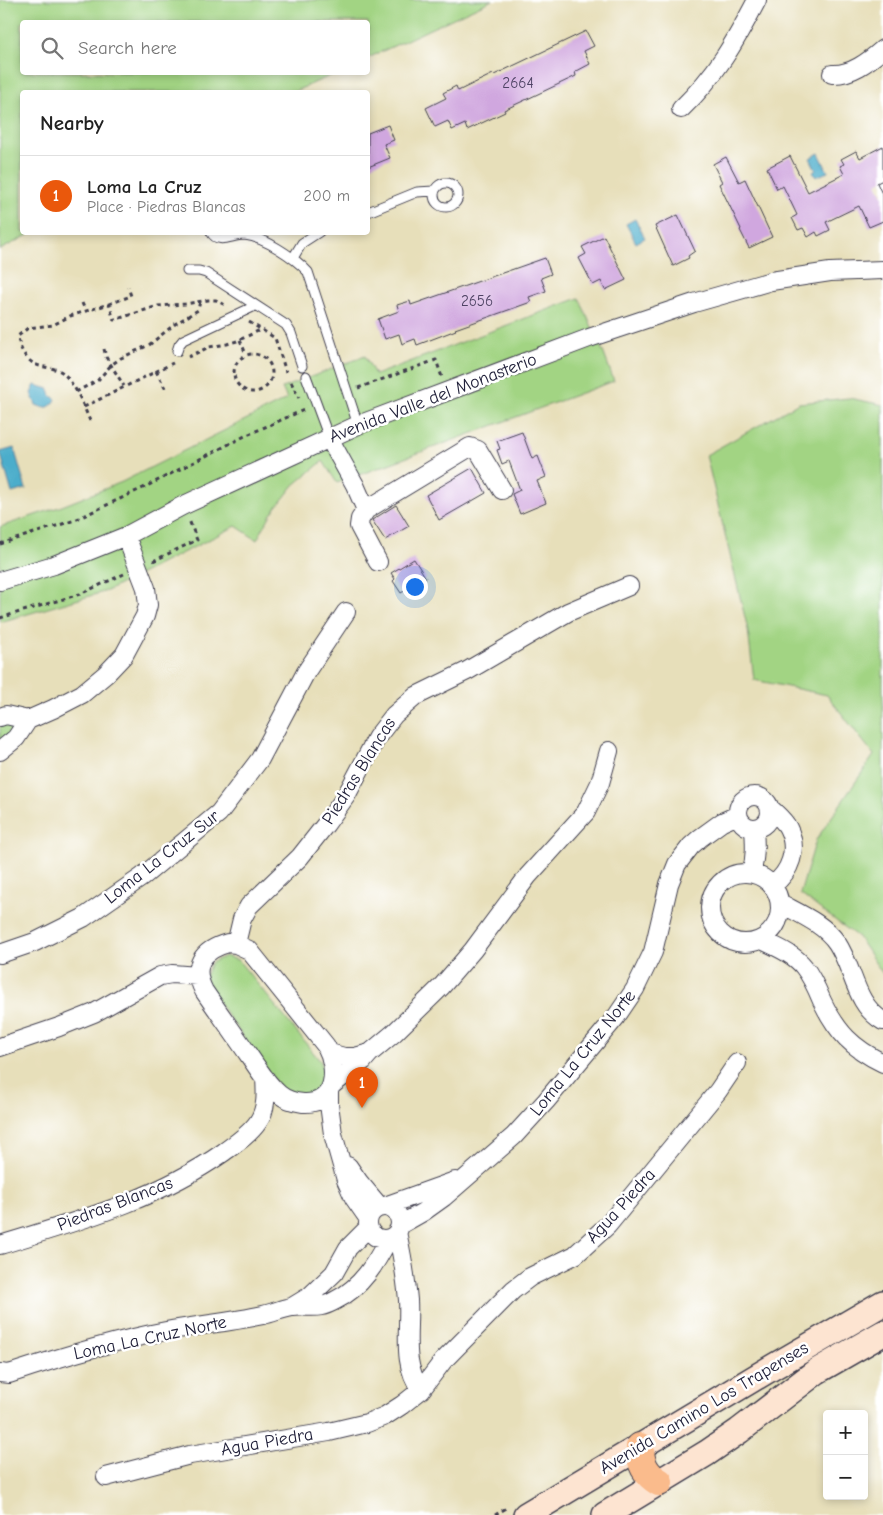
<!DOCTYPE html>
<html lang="en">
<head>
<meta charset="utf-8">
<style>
  :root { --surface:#fff; --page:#f2f2f2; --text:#222; --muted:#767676; --line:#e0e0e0; --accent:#ea580c }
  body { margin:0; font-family:"Comic Neue",sans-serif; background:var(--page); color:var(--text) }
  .controls { position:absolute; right:15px; bottom:15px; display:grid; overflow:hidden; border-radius:5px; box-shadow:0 2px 8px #0003 }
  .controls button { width:45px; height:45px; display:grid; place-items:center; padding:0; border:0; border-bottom:1px solid var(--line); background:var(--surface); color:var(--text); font:25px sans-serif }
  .you { position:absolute; left:414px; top:586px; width:18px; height:18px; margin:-12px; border:4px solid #fff; border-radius:50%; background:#1a73e8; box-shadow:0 0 0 8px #1a73e833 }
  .badge { display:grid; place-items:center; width:32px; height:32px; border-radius:50%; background:var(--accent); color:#fff; font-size:16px; font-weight:700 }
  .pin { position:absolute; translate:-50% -41px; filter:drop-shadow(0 1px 2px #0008) }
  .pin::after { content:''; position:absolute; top:26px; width:18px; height:15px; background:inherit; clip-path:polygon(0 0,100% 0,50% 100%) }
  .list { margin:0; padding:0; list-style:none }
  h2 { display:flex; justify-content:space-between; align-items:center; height:65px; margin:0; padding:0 20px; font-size:21px }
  h2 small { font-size:16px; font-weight:400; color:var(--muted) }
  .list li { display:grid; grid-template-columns:32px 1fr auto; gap:15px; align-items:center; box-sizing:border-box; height:80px; padding:0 20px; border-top:1px solid var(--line) }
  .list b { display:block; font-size:19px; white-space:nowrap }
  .list p { margin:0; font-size:16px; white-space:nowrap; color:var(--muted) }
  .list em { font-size:16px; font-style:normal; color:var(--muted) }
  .icon { flex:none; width:28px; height:28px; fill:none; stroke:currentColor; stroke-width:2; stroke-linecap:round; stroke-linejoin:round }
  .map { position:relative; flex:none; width:883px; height:1515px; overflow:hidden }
  .search { position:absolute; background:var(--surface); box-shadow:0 2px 8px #0003; left:20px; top:20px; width:350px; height:55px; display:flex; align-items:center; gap:12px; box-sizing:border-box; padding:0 18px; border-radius:5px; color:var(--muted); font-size:19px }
  .panel { position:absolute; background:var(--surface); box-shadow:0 2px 8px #0003; left:20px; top:90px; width:350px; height:145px; border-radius:5px }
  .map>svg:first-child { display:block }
  .green { fill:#a2d483; stroke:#627b5f }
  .water { fill:#4cadcb; stroke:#376883 }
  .building { fill:#d0a7df }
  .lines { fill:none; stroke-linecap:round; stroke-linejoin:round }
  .lane-casing { stroke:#403e4e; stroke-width:11 }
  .street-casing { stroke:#403e4e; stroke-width:20 }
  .secondary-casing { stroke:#403e4e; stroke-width:28 }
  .primary-casing { stroke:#403e4e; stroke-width:30 }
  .path { stroke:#403e4e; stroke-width:3; stroke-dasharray:4 4; stroke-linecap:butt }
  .lane { stroke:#fff; stroke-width:9 }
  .street { stroke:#fff; stroke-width:18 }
  .secondary { stroke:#fde4d1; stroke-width:25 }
  .primary { stroke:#fabb8c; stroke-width:28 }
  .labels { text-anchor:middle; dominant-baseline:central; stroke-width:5; stroke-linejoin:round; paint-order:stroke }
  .number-label { font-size:15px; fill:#4e4364 }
  .street-label { font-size:18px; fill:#22223b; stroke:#fff }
</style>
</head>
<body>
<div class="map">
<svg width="883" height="1515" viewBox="0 0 883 1515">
  <rect width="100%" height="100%" fill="#fff"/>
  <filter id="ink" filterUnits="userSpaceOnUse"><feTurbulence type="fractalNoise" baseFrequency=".02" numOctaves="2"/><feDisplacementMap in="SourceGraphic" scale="10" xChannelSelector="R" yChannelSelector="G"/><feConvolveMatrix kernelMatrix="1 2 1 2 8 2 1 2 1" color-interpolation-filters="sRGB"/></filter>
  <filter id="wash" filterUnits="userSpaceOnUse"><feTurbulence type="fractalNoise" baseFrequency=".0096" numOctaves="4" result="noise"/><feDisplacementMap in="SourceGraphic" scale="20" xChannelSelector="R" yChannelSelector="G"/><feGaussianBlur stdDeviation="1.12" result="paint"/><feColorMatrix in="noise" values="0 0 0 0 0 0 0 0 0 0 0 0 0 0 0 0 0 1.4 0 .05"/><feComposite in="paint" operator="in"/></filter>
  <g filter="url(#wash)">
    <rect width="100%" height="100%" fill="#e7dfba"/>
    <path class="green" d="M0 0H492L368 58V22H22V72L337 73 293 92H22V232L32 233 0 250Z
      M579 298 604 354 614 381 337 483 323 461 294 485 271 514 257 540 236 526 107 591 0 622V527L62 506 122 482 287 399 282 388 365 356 375 375Z
      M849 398 883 405V974L858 937 800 894 816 840 874 755 827 695 754 680 748 630 706 455 799 403Z
      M0 722 14 724 15 729 0 744Z
      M225 956 238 960 321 1062C322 1066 323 1070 324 1074 325 1089 305 1099 292 1095 287 1093 282 1089 278 1086L206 985 205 976 211 963Z"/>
    <path class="water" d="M819 153 828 172 816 177 813 172 816 170 810 158Z
      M635 219 645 238 636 243 626 224Z
      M35 385 49 389 51 396 56 399C54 404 50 407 44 408L36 405 31 393Z
      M14 448 26 489 12 493 0 452Z"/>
    <g id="blocks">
      <path class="building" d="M586 31 594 46 584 51 590 64 575 72 576 76 504 110 505 112 467 130 465 124 452 130 448 121 435 127 426 108 446 98 443 93 456 86 458 91 493 74 494 75Z
        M388 125 394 140 384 144 390 158 368 167V133Z
        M883 146V180L877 183 883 196V221L869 227 859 206 826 222 830 230 818 236 816 232 808 237 803 228 798 230 792 218 797 215 783 186 777 189 767 168 790 156 808 192 844 174 840 166 844 164 841 159 856 151 860 158Z
        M726 157 739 182 745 179 772 237 749 248 740 230 741 229 719 184 722 182 713 164Z
        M678 215 695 251 688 256 689 258 673 266 655 226Z
        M604 236 626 280 605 290 601 281 593 285 579 258 586 254 582 247Z
        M545 258 551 274 541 278 546 291 529 297 531 302 455 329 456 330 417 345 415 339 402 344 399 334 385 339 378 319 399 311 397 305 410 301 411 305Z
        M522 432 532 459 538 456 546 477 537 481 546 503 520 514 512 494 520 490 509 461 502 464 497 450 500 449 497 441Z
        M472 468 486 493 439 520 426 495Z
        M396 505 409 526 385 540 372 520Z
        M414 559 426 578 401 593 393 581 395 579 391 573Z"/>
    </g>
  </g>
  <g filter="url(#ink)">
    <use href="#blocks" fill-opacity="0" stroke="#403e4e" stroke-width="1"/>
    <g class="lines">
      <defs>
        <path id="lane" d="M434 195a12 12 0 1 1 24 0a12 12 0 1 1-24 0Z
          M368 212 417 192 434 191
          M211 232C218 245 232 235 243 235 263 236 295 258 308 272L358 425
          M293 258 302 243 319 232
          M187 271H199L206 273 286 325 291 333 302 366
          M177 351 179 345 183 340 255 306
          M306 376 329 438"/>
        <path id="street" d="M832 74C851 75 868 62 883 49
          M681 109C717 74 734 44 757 0
          M329 438 355 485 366 510
          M378 562 359 526 360 519 366 510 470 447 478 450 502 490
          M0 581 54 565 126 536 182 506 358 425 589 338 694 303 771 281 830 272 883 270
          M0 717 6 715 28 720
          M0 751 16 738 28 720 53 709 82 694 106 674 124 655 145 616 148 605 146 588 126 536
          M738 812a16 16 0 1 1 32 0a16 16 0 1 1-32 0Z
          M769 807C776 814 784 820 788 828 799 850 790 872 773 885
          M710 908a35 35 0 1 1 70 0a35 35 0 1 1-70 0Z
          M751 873C756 858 755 843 754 828
          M780 903C800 914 824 924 837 943 854 969 855 1005 883 1021
          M762 940C776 947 794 954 804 967 812 977 817 989 822 1001 837 1032 852 1048 883 1063
          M228 943 236 944 249 950 326 1046C338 1068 337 1105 303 1103 294 1102 286 1100 279 1094 267 1084 259 1070 250 1057 235 1035 219 1013 204 991 191 966 202 950 228 943Z
          M236 944 242 919 249 906 300 857 326 824 346 796 377 737 394 715 416 696 467 671 568 612 629 586
          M0 954 35 942 83 918 142 877 219 813 260 759 306 672 346 612
          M0 1047 59 1027 94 1013 160 976 172 974 198 976
          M330 1053 344 1057H355L370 1053 394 1033 442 986 473 950 528 876 586 812 600 783 609 751
          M332 1085 363 1061 370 1053
          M329 1091V1104L333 1134 346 1180 354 1198 368 1218
          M348 1166 359 1182 380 1207
          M385 1206 455 1181
          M368 1223a16 16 0 1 1 32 0a16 16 0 1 1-32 0Z
          M400 1225 423 1212 444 1197 514 1136 546 1101 616 1017 635 989 653 952 669 884 677 864 691 846 700 838 722 822 738 815
          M397 1232C402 1255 406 1277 408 1300 410 1331 401 1363 421 1390
          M0 1245C78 1221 156 1200 224 1152 235 1144 250 1134 258 1122 267 1109 266 1093 265 1078
          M292 1307 310 1296 334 1273 348 1248 368 1228
          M0 1373 9 1374C60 1357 113 1341 166 1331 198 1325 231 1322 263 1315 273 1313 283 1308 292 1307 311 1305 317 1311 336 1300 362 1287 376 1263 389 1238
          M106 1477 190 1455 329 1432 367 1423 385 1416 402 1405 421 1390 443 1361 513 1290 530 1277 575 1255 608 1225 718 1091 737 1063"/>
        <path id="secondary" d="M526 1515 773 1367 883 1303
          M605 1515 707 1453 739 1431 817 1371 883 1333"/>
        <path id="primary" d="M640 1447C640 1463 645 1474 659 1482"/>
      </defs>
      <use href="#lane" class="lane-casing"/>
      <use href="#street" class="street-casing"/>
      <use href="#secondary" class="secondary-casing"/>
      <use href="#primary" class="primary-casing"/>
      <path class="path" d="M82 303 85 310
        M109 304 131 296 128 287
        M249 322 275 338 286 372
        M240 340 246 354
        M104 349 106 357 124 386
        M234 373a19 19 0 1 1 38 0a19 19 0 1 1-38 0Z
        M188 357 209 347 227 344 237 341 260 330
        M156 371 165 388
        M291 382 299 398
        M358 388 436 360 442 377
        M76 392 98 380 111 365 121 358 149 345 175 324 198 310 200 301
        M84 407 173 363
        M90 421C83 405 76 385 63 373 57 368 47 368 40 366 27 363 19 349 18 336L28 328 53 325 70 316 109 304 114 320 158 306 185 304 208 300H216L227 306
        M0 544 75 520 143 488 247 435 306 409
        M153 561 197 540 189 520
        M0 618 80 594 124 574
        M495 1515 508 1507"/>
      <use href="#lane" class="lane"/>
      <use href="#street" class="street"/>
      <use href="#secondary" class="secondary"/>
      <use href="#primary" class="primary"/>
    </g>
  </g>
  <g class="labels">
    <g class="number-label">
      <text x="518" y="83">2664</text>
      <text x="477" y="301">2656</text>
    </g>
    <g class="street-label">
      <text transform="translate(433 398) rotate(-21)">Avenida Valle del Monasterio</text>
      <text transform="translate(359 771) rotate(-58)">Piedras Blancas</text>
      <text transform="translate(162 857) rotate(-38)">Loma La Cruz Sur</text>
      <text transform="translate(583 1053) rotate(-51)">Loma La Cruz Norte</text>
      <text transform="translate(115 1204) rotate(-21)">Piedras Blancas</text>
      <text transform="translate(621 1206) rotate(-48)">Agua Piedra</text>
      <text transform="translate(150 1338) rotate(-12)">Loma La Cruz Norte</text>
      <text transform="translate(704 1408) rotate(-31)">Avenida Camino Los Trapenses</text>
      <text transform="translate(267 1442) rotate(-10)">Agua Piedra</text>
    </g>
  </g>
</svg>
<div class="controls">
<button>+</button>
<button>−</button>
</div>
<div class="you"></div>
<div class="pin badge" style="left:362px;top:1108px">1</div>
<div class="search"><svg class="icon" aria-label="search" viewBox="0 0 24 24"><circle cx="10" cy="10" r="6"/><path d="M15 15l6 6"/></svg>Search here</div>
<section class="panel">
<h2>Nearby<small></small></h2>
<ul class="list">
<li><span class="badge">1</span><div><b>Loma La Cruz</b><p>Place · Piedras Blancas</p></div><em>200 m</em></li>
</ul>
</section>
</div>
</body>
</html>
